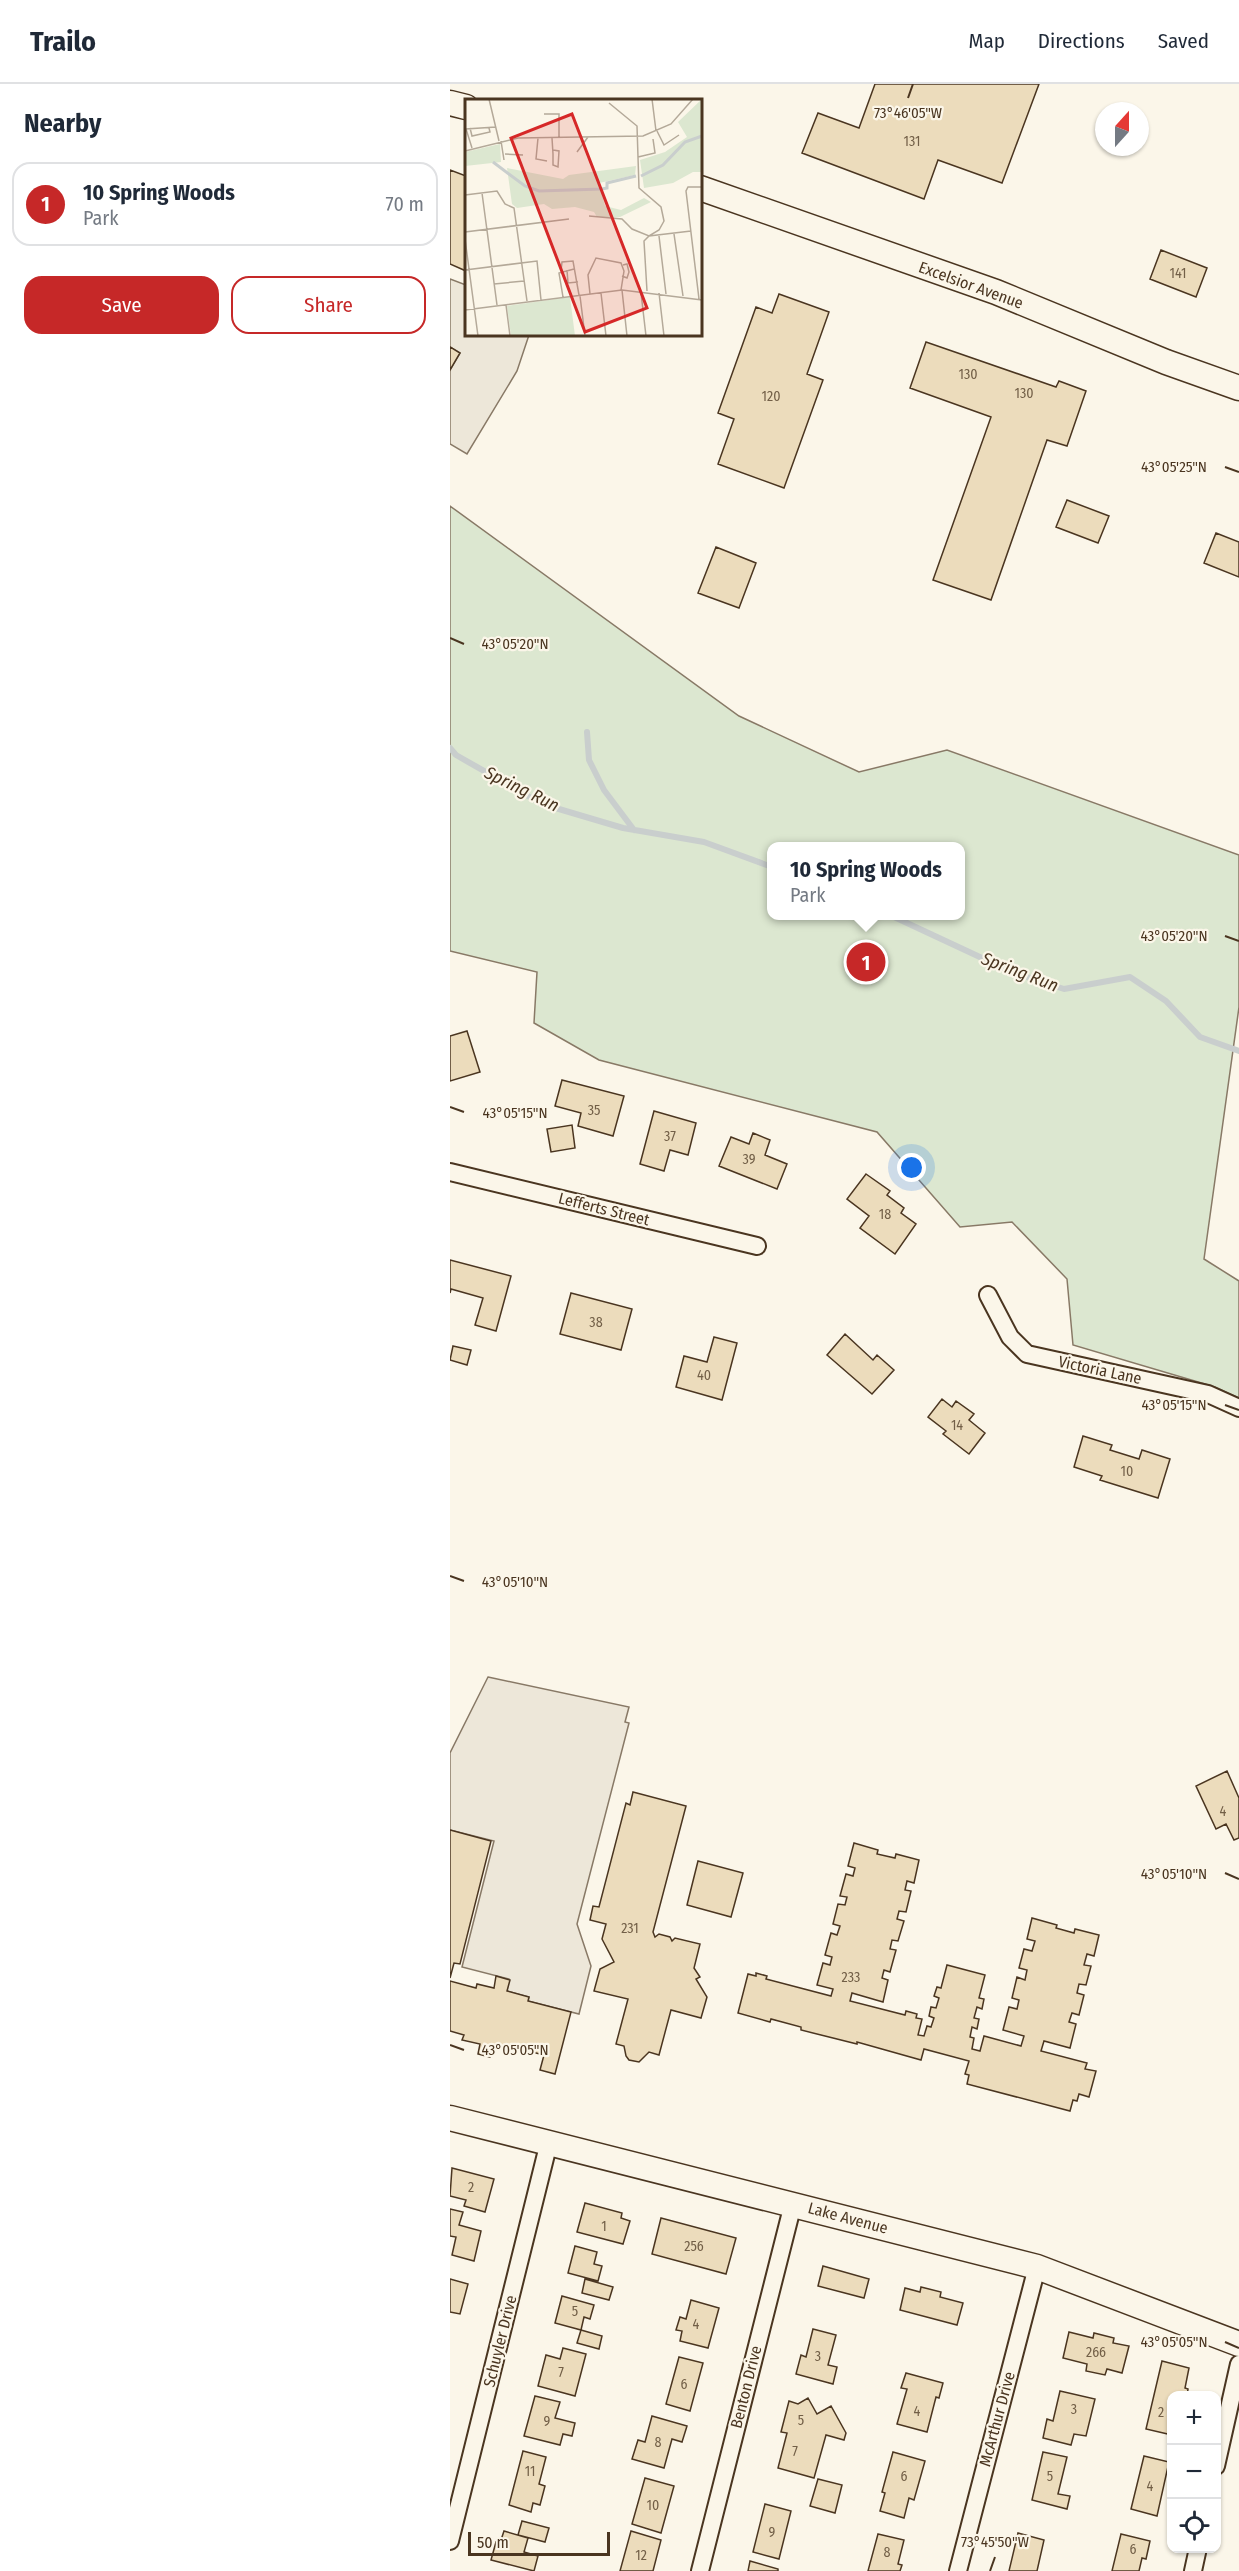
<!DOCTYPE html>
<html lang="en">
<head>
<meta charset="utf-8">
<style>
  :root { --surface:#fff; --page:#f2f2f3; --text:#1f2937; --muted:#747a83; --line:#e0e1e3; --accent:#c62828 }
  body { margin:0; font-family:"Fira Sans Condensed",sans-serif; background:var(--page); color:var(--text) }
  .controls { position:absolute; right:18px; bottom:18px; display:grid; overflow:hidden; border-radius:12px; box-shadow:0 2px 4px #0004 }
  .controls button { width:54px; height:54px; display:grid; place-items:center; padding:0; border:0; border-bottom:2px solid var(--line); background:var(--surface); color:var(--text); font:30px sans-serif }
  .compass { position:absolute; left:645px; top:18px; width:54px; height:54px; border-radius:50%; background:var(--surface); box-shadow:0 2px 4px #0004; rotate:21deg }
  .scale { position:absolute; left:18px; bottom:15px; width:142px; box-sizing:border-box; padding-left:6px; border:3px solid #4a3520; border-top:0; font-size:16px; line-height:21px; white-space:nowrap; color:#4a3520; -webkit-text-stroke:4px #fbf6e9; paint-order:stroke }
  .you { position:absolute; left:462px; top:1084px; width:21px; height:21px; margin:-15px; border:4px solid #fff; border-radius:50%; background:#1a73e8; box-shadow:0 0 0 9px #1a73e833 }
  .badge { display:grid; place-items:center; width:39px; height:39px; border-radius:50%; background:var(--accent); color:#fff; font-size:20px; font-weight:700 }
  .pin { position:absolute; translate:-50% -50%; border:3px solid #fff; box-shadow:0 2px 6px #0006 }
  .popup { position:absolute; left:317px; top:758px; width:198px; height:78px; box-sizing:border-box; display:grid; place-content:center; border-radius:12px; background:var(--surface); filter:drop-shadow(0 2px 4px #0005); font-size:20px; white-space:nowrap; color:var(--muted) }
  .popup b { font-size:22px; color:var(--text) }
  .popup::after { content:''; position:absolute; left:50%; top:100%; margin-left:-12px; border:12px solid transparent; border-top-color:var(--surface) }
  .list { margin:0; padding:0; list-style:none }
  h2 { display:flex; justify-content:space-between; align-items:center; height:78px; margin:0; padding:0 24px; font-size:26px }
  h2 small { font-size:20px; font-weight:400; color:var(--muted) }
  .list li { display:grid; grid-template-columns:39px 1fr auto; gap:18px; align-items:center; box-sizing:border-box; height:84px; margin:0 12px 12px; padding:0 12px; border:2px solid var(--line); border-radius:18px }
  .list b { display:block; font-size:22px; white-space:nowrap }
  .list p { margin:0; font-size:20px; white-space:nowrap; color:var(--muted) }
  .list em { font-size:20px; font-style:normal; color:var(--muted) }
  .actions { display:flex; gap:12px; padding:18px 24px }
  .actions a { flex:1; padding:14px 0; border:2px solid var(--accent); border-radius:18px; text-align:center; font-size:21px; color:var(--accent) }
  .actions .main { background:var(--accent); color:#fff }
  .icon { flex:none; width:33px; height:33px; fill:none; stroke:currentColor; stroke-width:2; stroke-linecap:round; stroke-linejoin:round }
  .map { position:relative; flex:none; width:789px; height:2487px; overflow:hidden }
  header { display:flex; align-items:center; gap:36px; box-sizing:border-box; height:84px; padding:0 30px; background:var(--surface); border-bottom:2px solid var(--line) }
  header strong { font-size:28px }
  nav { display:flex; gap:33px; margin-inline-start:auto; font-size:21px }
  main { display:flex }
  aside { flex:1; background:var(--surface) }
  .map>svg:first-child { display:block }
  .green { fill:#dce7d0; stroke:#887966; stroke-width:1.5; fill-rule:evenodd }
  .parking { fill:#ede7d9; stroke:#887966; stroke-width:1.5 }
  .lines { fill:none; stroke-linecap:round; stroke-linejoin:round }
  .stream { stroke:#c9cecd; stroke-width:6 }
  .building { fill:#ecdcbc; stroke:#4a3520; stroke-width:1.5 }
  .street-casing { stroke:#4a3520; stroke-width:20 }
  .secondary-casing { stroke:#4a3520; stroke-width:27 }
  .street { stroke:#fbf6e9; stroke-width:16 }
  .secondary { stroke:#fbf6e9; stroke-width:24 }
  .ticks { fill:none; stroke:#4a3520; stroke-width:2 }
  .labels { text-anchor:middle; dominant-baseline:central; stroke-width:4.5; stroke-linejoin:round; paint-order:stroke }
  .number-label { font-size:14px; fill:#725f47 }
  .street-label { font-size:16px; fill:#4a3520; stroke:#fbf6e9 }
  .water-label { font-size:18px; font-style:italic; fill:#4a3520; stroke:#fbf6e9 }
  .inset-river { fill:none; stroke:#c9cecd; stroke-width:3 }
  .inset-road { fill:none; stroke:#b4a999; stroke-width:1.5 }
  .view { fill:#d62828; fill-opacity:0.15; stroke:#d62828; stroke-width:3 }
  .inset-edge { fill:none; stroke:#4a3520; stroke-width:3 }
  .ticks-label { font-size:15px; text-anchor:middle; fill:#4a3520; stroke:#fbf6e9; stroke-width:4.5; stroke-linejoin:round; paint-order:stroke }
</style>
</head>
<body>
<header>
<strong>Trailo</strong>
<nav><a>Map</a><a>Directions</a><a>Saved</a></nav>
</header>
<main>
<aside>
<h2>Nearby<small></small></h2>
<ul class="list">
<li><span class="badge">1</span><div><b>10 Spring Woods</b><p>Park</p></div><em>70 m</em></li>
</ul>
<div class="actions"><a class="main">Save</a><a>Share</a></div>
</aside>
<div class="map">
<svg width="789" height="2487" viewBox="0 0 789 2487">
  <rect width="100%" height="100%" fill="#fbf6e9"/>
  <path class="green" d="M0 422 289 632 409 688 497 666 789 771V923L754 1175 789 1197V1314L765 1303 623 1261 617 1195 562 1138 510 1143 427 1048 149 976 84 939 87 888 0 867ZM322 762H510V832H322Z"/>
  <path class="parking" d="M0 195 16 201V250L79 251 67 287 17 370 0 360V286L10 269 0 263Z
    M38 1593 179 1623 175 1638 179 1639 127 1840 141 1882 129 1930 78 1917 79 1913 57 1907 59 1895 12 1883 44 1757 0 1746V1669Z"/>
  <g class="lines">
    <path class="stream" d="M137 648 139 676 154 706 184 746
      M0 664 6 671 92 720 173 744 254 758 322 783
      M442 832 562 888 614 905 680 893 716 917 750 953 789 967"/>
  </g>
  <path class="building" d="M425 0H589L552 99 488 76 474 115 352 69 368 29 409 44Z
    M0 86 16 92V187L0 180Z
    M711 166 757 184 746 213 700 195Z
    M329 210 379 228 357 290 373 296 334 404 268 380 284 335 268 329 306 223 322 229Z
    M476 258 606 303 609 297 636 307 617 362 597 356 541 516 483 496 541 333 460 304Z
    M0 263 10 269 0 286Z
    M617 416 659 432 648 459 606 443Z
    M766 449 789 458V493L754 479Z
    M266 463 306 479 289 524 248 509Z
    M17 947 30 988 0 997V952Z
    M112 996 174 1012 163 1052 128 1042 131 1029 105 1022Z
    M204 1027 246 1039 238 1071 220 1066 214 1087 190 1080Z
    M122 1041 125 1064 101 1068 97 1045Z
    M303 1049 320 1056 315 1071 337 1080 327 1105 269 1082 281 1053 299 1060Z
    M416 1090 440 1107 437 1111 454 1124 451 1129 466 1140 445 1170 410 1144 419 1132 397 1115Z
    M0 1176 61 1192 46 1247 25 1241 33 1214 1 1205 0 1209Z
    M121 1209 182 1225 171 1266 110 1250Z
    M395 1250 423 1276 427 1271 444 1286 422 1310 377 1271Z
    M264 1253 287 1259 272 1316 226 1303 234 1272 257 1278Z
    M3 1262 21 1266 17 1281 0 1276Z
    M492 1315 502 1323 506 1317 524 1330 519 1336 535 1349 519 1370 493 1350 496 1347 478 1333Z
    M633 1352 662 1361 660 1366 689 1375 692 1366 720 1375 708 1414 650 1396 652 1392 624 1383Z
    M777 1687 789 1714V1754L784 1756 776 1740 766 1745 746 1702Z
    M183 1708 236 1722 203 1848 205 1853 209 1850 220 1853 222 1857 225 1854 250 1860 244 1884 250 1893 246 1895 257 1913 251 1934 221 1926 209 1971 199 1968 189 1978 179 1976 176 1972 174 1962 166 1960 178 1915 144 1907 150 1885 164 1878 152 1855 156 1840 140 1836 143 1822 149 1823 176 1719 180 1721Z
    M0 1746 41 1757 10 1880 4 1879 0 1894Z
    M404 1759 428 1766 427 1770 445 1774 446 1770 469 1776 464 1799 457 1797 455 1806 461 1807 456 1828 449 1827 447 1835 454 1837 448 1857 442 1856 440 1865 446 1866 440 1888 434 1886 432 1894 438 1896 433 1918 402 1909 400 1917 455 1931 456 1927 467 1930 466 1934 472 1935 468 1951 474 1952 477 1942 481 1943 484 1934 479 1932 481 1923 486 1924 489 1914 484 1912 487 1903 491 1904 497 1881 535 1891 529 1914 534 1915 532 1925 527 1923 524 1934 529 1935 527 1945 522 1943 520 1953 524 1954 522 1965 530 1967 534 1952 571 1962 574 1952 553 1946 559 1923 567 1925 569 1916 562 1914 567 1893 575 1896 577 1886 569 1884 574 1865 582 1867 585 1857 577 1855 582 1834 607 1841 606 1844 624 1849 625 1845 649 1851 644 1872 637 1870 634 1881 641 1882 636 1901 629 1900 627 1909 634 1911 629 1931 622 1929 619 1938 626 1940 620 1964 594 1957 591 1967 637 1979 635 1985 646 1987 639 2013 629 2010 627 2017 623 2016 620 2027 517 2000 519 1991 515 1990 519 1977 474 1965 471 1976 407 1958V1960L351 1946V1943L321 1935 320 1938 288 1929 298 1890 306 1892V1889L317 1892 316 1895 381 1912 383 1905 367 1901 373 1879 380 1881 382 1873 375 1871 381 1849 387 1851 390 1842 383 1840 388 1820 395 1821 397 1813 390 1812 396 1790 403 1792 405 1784 398 1782Z
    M248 1777 293 1789 281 1833 237 1821Z
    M46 1892 60 1896 57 1907 79 1913 78 1917 121 1928 105 1990 90 1986 94 1971 66 1964 65 1969 43 1963 40 1973 28 1970 30 1960 12 1956 14 1951 0 1947V1897L26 1904 27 1900 44 1904Z
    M2 2084 44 2095 35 2128 14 2122 16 2116 0 2112Z
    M135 2119 172 2129 171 2134 180 2137 173 2160 127 2148Z
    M0 2125 13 2128 9 2141 31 2147 24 2177 2 2171 6 2153 0 2152Z
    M211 2134 286 2154 276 2190 202 2170Z
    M125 2162 147 2168 144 2180 152 2182 148 2197 118 2189Z
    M373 2182 419 2195 414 2214 368 2202Z
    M0 2195 18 2200 10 2230 0 2228Z
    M135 2195 163 2203 159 2216 132 2209Z
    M471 2203 491 2208 490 2213 513 2219 507 2241 450 2226 455 2204 470 2208Z
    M112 2212 144 2221 140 2235 134 2233 131 2246 105 2239Z
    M241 2216 269 2224 258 2264 230 2257 232 2247 226 2246 230 2233 236 2235Z
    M363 2245 386 2251 378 2281 387 2283 383 2300 346 2290 351 2271 356 2273Z
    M131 2246 152 2252 149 2265 127 2259Z
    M619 2248 643 2254 644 2249 664 2254 663 2259 679 2262 672 2289 657 2285 655 2291 636 2287 637 2280 613 2274Z
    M113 2264 136 2270 125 2312 88 2302 96 2271 110 2275Z
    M229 2273 253 2279 240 2327 216 2320Z
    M712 2277 739 2284 735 2304 738 2305 737 2312H722V2351L696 2345Z
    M456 2289 493 2299 489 2314 486 2313 477 2348 447 2340 457 2305 451 2304Z
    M610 2307 645 2315 636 2352 624 2350 621 2361 593 2354 597 2335 603 2337Z
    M85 2312 110 2318 105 2334 125 2339 122 2352 113 2350 110 2361 74 2352Z
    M358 2314 367 2330 381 2322 396 2349 394 2356 376 2351 364 2394 328 2384 337 2349 331 2348 339 2317 348 2320Z
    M202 2332 237 2342 232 2358 222 2355 214 2384 182 2375 188 2356 195 2358Z
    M73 2367 96 2373 89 2400 95 2402 90 2421 83 2419 81 2428 59 2421Z
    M443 2368 475 2377 464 2416 459 2414 454 2434 430 2427 435 2409 432 2408Z
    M593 2368 617 2373 608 2410 620 2412 617 2425 582 2416Z
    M694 2372 719 2378 707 2432 681 2425Z
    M195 2394 224 2402 211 2449 182 2440Z
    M368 2395 392 2401 385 2429 360 2422Z
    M315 2420 341 2427 329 2475 303 2468Z
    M72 2437 99 2444 95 2458 68 2451Z
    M54 2447 78 2454 74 2468 88 2472 84 2487 41 2476 46 2458 50 2459Z
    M181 2447 211 2456 203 2487H170Z
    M568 2449 594 2456 587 2487H559Z
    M428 2450 454 2456 448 2480 452 2481 450 2487H418Z
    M671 2450 700 2457 696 2475 692 2474 689 2487H662Z
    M300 2477 328 2485V2487H298Z"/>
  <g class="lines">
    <defs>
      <path id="street" d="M0 1088 307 1162
        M538 1211 560 1253 577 1270 758 1310 789 1324
        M766 2382 789 2280
        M0 2457 99 2058
        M250 2487 343 2120
        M508 2487 587 2183
        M743 2487 748 2464"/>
      <path id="secondary" d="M0 19 16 23
        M250 104 546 208 716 278 789 304
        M0 2034 587 2183 789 2260"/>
    </defs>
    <use href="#street" class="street-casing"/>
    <use href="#secondary" class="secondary-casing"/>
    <use href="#street" class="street"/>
    <use href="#secondary" class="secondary"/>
  </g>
  <path class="ticks" d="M458 14 463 0M775 383 789 388M0 554 14 560M775 852 789 857M0 1023 14 1028M775 1321 789 1326M0 1492 14 1497M775 1789 789 1795M0 1961 14 1966M775 2258 789 2264M540 2487 545 2473"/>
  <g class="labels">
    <g class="number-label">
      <text x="462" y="57">131</text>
      <text x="728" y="189">141</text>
      <text x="518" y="290">130</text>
      <text x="574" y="309">130</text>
      <text x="321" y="312">120</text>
      <text x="144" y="1026">35</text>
      <text x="220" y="1052">37</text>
      <text x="299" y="1075">39</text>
      <text x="435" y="1130">18</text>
      <text x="146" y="1238">38</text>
      <text x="254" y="1291">40</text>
      <text x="507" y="1341">14</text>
      <text x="677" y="1387">10</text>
      <text x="773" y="1727">4</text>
      <text x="180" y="1844">231</text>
      <text x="401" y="1893">233</text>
      <text x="21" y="2103">2</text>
      <text x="154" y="2142">1</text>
      <text x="244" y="2162">256</text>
      <text x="125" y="2227">5</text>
      <text x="246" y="2240">4</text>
      <text x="646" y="2268">266</text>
      <text x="368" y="2272">3</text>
      <text x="111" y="2288">7</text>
      <text x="234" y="2300">6</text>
      <text x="624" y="2325">3</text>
      <text x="467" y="2327">4</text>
      <text x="711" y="2328">2</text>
      <text x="351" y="2336">5</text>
      <text x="97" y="2337">9</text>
      <text x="208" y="2358">8</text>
      <text x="345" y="2367">7</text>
      <text x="80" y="2387">11</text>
      <text x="454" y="2392">6</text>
      <text x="600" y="2392">5</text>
      <text x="700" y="2402">4</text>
      <text x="203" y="2421">10</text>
      <text x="322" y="2448">9</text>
      <text x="683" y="2465">6</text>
      <text x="437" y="2468">8</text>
      <text x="191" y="2471">12</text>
    </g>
    <g class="street-label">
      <text transform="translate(521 201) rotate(20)">Excelsior Avenue</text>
      <text transform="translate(154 1125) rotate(14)">Lefferts Street</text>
      <text transform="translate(650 1286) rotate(12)">Victoria Lane</text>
      <text transform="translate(398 2134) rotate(15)">Lake Avenue</text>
      <text transform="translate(50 2257) rotate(-76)">Schuyler Drive</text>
      <text transform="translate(296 2303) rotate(-76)">Benton Drive</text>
      <text transform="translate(547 2335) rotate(-75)">McArthur Drive</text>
    </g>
    <g class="water-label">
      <text transform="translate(72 705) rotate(26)">Spring Run</text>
      <text transform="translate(570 888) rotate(21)">Spring Run</text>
    </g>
  </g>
  <g transform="translate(15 15)">
    <rect width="237" height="237" fill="#fbf6e9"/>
    <path d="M237 0V73H228L208 84 179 89 175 61 200 53 222 38 213 23ZM35 45 36 63 0 67V53ZM171 67 170 76 134 84 140 107 156 111 179 99 186 103 155 118H132L129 113 110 108 87 110 79 105 52 109 47 105 42 69 98 80 104 76ZM105 198 110 237H46L42 207Z" fill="#dce7d0"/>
    <path class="inset-river" d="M28 63 60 87 74 92 137 90 142 89V84L171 77M176 77 198 66 220 43 237 37"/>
    <path class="inset-road" d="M24 0 34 42M81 0H127M187 0 191 32M79 15H94V38M5 29 7 37 25 33 24 29M192 32 199 46 214 36M73 39 71 60 82 62M87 39 88 55V66L93 68 94 52 88 51M36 42 39 61M7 49 1 30 31 28M0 52 53 39 178 37 206 25 228 0M112 53 123 38M40 55 58 56M173 58 190 54 188 40M17 94 32 206M0 96 32 92 40 105 49 109 62 202M124 117 157 120 167 130 184 137 194 131 199 122 196 108 174 89 172 27 144 4M0 133 104 120M209 135 218 197M194 137 201 195M0 140 13 237M0 171 72 162 76 201M102 171 103 184 113 183M96 172 97 163 108 162 114 196M157 177 162 179 164 173 162 165 158 166M29 185 59 182M157 191 162 237M182 192 179 142 184 137 226 132M136 194 141 237M176 194 181 237M194 194 199 237M125 195 123 176 131 159 156 164 159 172 156 191M115 197 120 237M98 198 94 174 109 170M234 200 221 92 223 88H237M41 206 45 237M0 211 157 191 237 201"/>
    <path class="view" d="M107 15 182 209 120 233 46 39Z"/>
    <rect width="237" height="237" class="inset-edge"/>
  </g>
  <g class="ticks-label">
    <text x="458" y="34">73°46'05"W</text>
    <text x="724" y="388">43°05'25"N</text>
    <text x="65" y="565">43°05'20"N</text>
    <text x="724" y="857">43°05'20"N</text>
    <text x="65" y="1034">43°05'15"N</text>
    <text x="724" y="1326">43°05'15"N</text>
    <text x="65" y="1503">43°05'10"N</text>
    <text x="724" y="1795">43°05'10"N</text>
    <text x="65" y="1971">43°05'05"N</text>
    <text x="724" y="2263">43°05'05"N</text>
    <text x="545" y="2463">73°45'50"W</text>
  </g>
</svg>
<div class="controls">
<button>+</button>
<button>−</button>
<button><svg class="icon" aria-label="locate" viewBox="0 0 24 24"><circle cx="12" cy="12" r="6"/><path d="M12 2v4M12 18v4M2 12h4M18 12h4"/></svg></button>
</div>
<svg class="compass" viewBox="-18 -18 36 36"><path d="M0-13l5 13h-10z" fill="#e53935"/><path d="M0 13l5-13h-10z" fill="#747a83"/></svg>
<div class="scale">50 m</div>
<div class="you"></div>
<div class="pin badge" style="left:416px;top:878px">1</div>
<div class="popup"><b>10 Spring Woods</b>Park</div>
</div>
</main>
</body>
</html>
